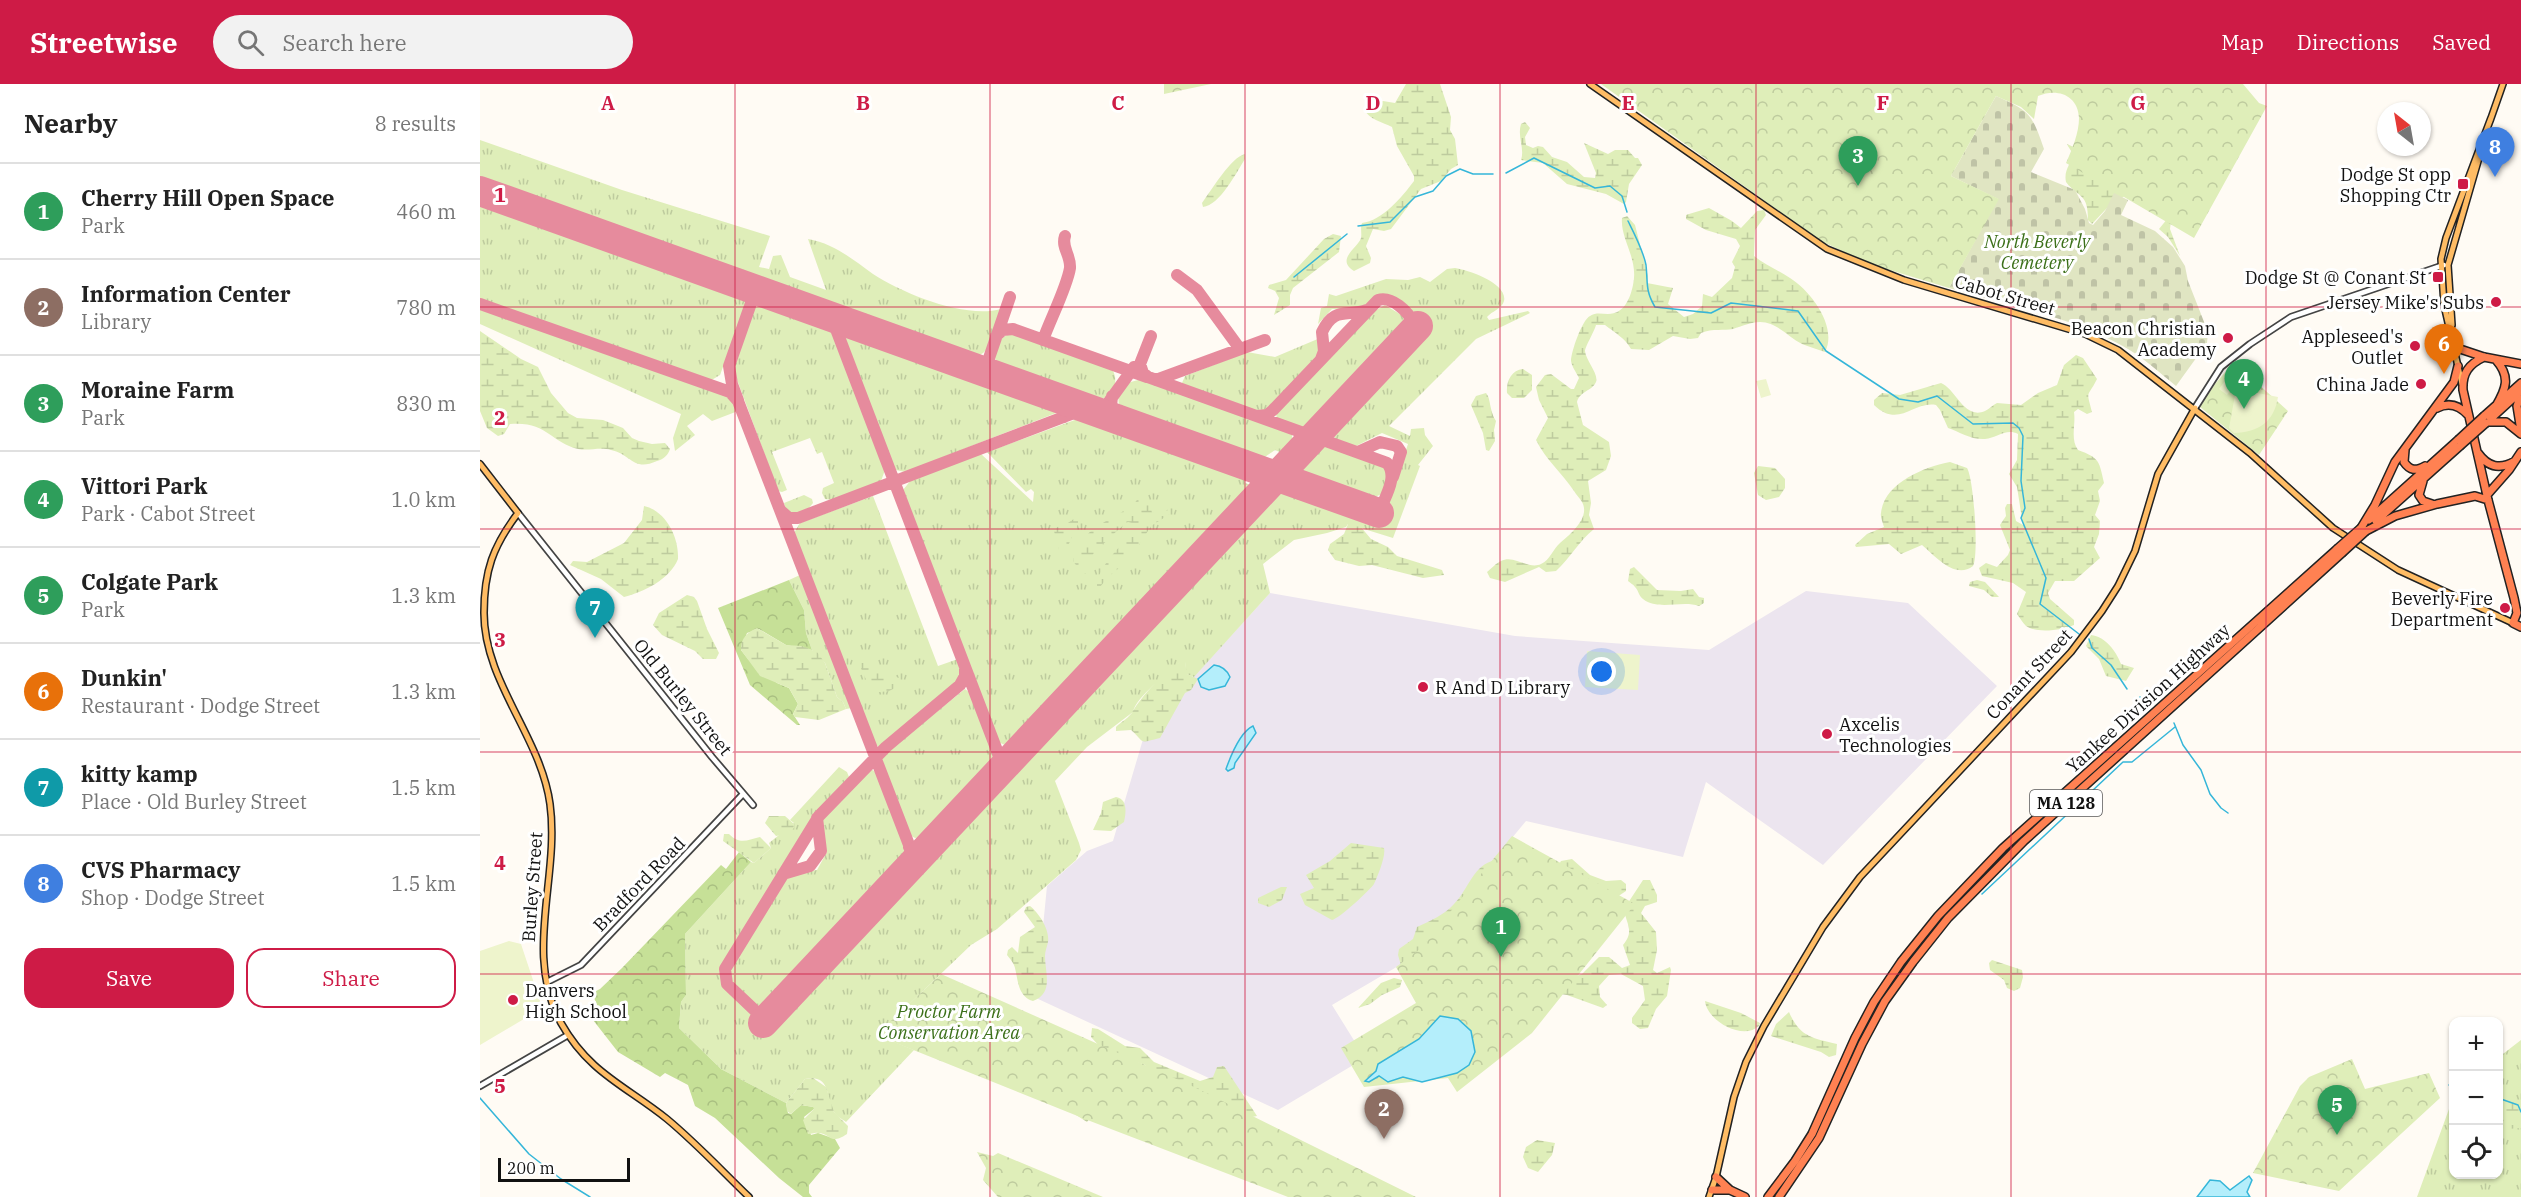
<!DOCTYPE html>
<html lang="en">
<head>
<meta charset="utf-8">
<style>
  :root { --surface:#fff; --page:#f2f2f2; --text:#222; --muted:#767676; --line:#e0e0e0; --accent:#ce1b46 }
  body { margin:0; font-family:"IBM Plex Serif",serif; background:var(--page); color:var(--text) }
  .controls { position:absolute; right:18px; bottom:18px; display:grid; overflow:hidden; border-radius:12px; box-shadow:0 2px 4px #0004 }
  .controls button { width:54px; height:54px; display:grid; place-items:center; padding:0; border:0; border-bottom:2px solid var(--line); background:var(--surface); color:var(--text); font:30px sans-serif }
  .compass { position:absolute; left:1897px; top:18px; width:54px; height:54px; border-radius:50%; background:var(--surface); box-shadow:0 2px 4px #0004; rotate:329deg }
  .scale { position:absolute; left:18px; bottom:15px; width:132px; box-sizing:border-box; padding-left:6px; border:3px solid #111; border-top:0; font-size:16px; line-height:21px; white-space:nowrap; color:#111; -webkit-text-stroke:4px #fff; paint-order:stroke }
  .you { position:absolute; left:1122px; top:588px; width:21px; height:21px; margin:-15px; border:4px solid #fff; border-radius:50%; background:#1a73e8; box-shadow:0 0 0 9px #1a73e833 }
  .badge { display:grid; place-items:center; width:39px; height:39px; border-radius:50%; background:var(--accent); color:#fff; font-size:20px; font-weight:700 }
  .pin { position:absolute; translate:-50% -50px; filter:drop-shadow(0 2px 3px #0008) }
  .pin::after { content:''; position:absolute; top:32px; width:21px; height:18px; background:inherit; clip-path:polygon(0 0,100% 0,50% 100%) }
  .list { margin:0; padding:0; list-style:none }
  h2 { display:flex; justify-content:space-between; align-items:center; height:78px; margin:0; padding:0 24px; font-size:26px }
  h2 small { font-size:20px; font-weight:400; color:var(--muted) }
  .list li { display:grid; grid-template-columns:39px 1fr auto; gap:18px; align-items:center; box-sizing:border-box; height:96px; padding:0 24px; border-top:2px solid var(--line) }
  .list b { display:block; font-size:22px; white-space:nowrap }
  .list p { margin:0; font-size:20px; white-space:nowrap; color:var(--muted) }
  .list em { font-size:20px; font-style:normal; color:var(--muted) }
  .actions { display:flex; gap:12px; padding:18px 24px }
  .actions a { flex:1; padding:14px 0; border:2px solid var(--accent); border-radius:18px; text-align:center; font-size:21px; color:var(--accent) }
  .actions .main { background:var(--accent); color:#fff }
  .icon { flex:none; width:33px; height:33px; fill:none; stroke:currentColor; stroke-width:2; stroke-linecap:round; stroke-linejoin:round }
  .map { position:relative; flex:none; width:2041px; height:1113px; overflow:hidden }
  header { display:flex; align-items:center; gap:36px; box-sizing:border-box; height:84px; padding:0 30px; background:var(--accent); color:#fff }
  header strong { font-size:28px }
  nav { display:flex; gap:33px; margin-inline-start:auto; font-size:21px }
  .search { width:420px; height:54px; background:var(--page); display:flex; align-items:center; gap:15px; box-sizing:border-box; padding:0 21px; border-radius:33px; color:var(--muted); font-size:22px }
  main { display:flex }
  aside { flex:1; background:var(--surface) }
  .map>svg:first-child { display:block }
  .industrial { fill:#ece5ef }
  .grass { fill:url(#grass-tufts) }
  .forest { fill:url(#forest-crowns) }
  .wetland { fill:url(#wetland-marsh) }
  .cemetery { fill:url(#cemetery-stones) }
  .park { fill:url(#park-crowns) }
  .pitch { fill:#eef4cc }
  .water { fill:#b4eefb; stroke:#35b6d9; stroke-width:1.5 }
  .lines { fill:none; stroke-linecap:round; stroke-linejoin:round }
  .stream { stroke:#35b6d9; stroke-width:1.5 }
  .taxiway { stroke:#e68b9d; stroke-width:12 }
  .runway { stroke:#e68b9d; stroke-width:30 }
  .minor-casing { stroke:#444; stroke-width:8 }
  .major-casing { stroke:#222; stroke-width:8 }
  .highway-casing { stroke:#222; stroke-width:10 }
  .minor { stroke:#fff; stroke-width:4.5 }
  .major { stroke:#ffbc64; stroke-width:5 }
  .highway { stroke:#ff8152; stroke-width:7 }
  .highway-bridge-casing { stroke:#222; stroke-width:10; stroke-linecap:butt }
  .highway-bridge { stroke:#ff8152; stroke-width:7 }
  .grid { fill:none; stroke:#ce1b46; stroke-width:1.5; stroke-opacity:0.55 }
  .poi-dot { fill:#ce1b46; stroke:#fff; stroke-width:2 }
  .labels { text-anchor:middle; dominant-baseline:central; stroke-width:6; stroke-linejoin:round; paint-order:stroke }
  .shield { fill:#fff; stroke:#585858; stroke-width:1.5 }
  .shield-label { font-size:16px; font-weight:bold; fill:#111 }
  .poi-label { font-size:18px; fill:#111; stroke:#fff; text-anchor:end }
  .park-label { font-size:18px; font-style:italic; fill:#3c701a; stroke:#fff }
  .street-label { font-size:18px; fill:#111; stroke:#fff }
  .grid-label { font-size:20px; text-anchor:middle; font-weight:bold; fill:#ce1b46; stroke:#fff; stroke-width:6; stroke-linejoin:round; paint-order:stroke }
</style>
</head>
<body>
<header>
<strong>Streetwise</strong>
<div class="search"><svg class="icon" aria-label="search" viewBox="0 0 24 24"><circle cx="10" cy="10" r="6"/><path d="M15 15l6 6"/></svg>Search here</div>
<nav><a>Map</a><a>Directions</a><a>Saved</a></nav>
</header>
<main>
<aside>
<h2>Nearby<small>8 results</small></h2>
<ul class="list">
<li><span class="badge" style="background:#2e9e5b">1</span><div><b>Cherry Hill Open Space</b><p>Park</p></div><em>460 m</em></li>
<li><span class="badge" style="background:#8d6e63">2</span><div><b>Information Center</b><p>Library</p></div><em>780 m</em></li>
<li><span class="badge" style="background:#2e9e5b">3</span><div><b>Moraine Farm</b><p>Park</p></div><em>830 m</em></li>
<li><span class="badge" style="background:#2e9e5b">4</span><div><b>Vittori Park</b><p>Park · Cabot Street</p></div><em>1.0 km</em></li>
<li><span class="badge" style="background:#2e9e5b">5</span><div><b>Colgate Park</b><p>Park</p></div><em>1.3 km</em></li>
<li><span class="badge" style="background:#e8710a">6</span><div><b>Dunkin'</b><p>Restaurant · Dodge Street</p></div><em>1.3 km</em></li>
<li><span class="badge" style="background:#0f9aa8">7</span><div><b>kitty kamp</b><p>Place · Old Burley Street</p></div><em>1.5 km</em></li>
<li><span class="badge" style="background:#3f7fe0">8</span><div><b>CVS Pharmacy</b><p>Shop · Dodge Street</p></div><em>1.5 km</em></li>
</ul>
<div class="actions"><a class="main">Save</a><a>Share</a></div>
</aside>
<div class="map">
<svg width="2041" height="1113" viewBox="0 0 2041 1113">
  <defs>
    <pattern id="grass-tufts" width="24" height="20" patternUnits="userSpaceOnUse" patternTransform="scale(1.5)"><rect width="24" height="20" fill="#dfeeb9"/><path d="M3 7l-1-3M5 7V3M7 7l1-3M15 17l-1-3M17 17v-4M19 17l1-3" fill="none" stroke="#becb9e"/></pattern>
    <pattern id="forest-crowns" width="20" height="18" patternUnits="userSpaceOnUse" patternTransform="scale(1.5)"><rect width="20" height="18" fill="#c6e097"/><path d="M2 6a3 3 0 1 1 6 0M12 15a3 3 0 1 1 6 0" fill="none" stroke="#a9bf81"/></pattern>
    <pattern id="wetland-marsh" width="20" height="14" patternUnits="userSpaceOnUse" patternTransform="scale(1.5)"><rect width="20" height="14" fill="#dfeeb9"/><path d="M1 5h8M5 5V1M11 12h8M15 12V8" fill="none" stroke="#becb9e"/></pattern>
    <pattern id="cemetery-stones" width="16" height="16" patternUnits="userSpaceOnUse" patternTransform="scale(1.5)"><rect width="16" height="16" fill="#e0e5c2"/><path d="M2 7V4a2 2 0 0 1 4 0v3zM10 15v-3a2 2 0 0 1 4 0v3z" fill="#bfc3a6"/></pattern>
    <pattern id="park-crowns" width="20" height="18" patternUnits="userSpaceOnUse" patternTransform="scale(1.5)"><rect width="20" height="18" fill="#dfeeb9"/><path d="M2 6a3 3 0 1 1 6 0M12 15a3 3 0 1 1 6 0" fill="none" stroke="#becb9e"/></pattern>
  </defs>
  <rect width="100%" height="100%" fill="#fffbf4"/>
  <path class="industrial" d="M1326 507 1428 519 1517 602 1343 781 1226 698 1203 773 1046 737 940 865 920 881 852 921 885 974 798 1026 556 914 567 802 607 767 633 757 666 645 790 509 1035 552 1229 566Z"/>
  <path class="grass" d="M0 56 142 106 290 152 279 183 289 185 293 172 301 171 310 193 346 206 328 155C355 160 372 175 393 190 424 210 485 235 521 225 516 240 513 272 494 272L0 96Z
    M0 117 261 210 265 217V223L240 291 230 297 0 215Z
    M975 184C988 186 1028 199 1024 217 1022 225 1012 227 1007 233L1009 236 1048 227 1050 229 996 255 909 342 930 352 931 345 944 344 945 351 953 362 938 381 940 382 913 454 868 440 866 443 847 449 814 456 783 480 790 509 714 593 706 590 705 578 699 579C687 590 656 613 653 628L607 663 575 697 599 759 601 766 596 776 517 845 491 861 397 951 434 966 366 1038C362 1035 356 1032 354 1028 345 1014 352 990 325 995L306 1019 241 985 199 944 201 918 206 911 205 850 271 778 274 779 291 764 289 759 314 739 310 736 359 683 367 688 369 693 335 730 241 888 245 903 290 946 798 407 808 406 901 439 928 360 902 349 874 363 856 357 853 350 948 247 917 217 908 212 897 213 880 225H852L838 240 841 224 847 222 849 210 856 212 906 195 928 196 940 193 950 198 967 185Z
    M285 219 351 244 405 386 401 397 353 416 345 415 342 409 343 404 354 399 342 368 337 370 330 354 292 368 307 406 302 408 298 407 255 290V277L275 224 279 220Z
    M905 221 923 232 925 237 922 245 829 343 822 344 798 336 796 331 800 324 886 232Z
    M0 223 249 312 258 327 232 337 223 330 207 342 215 351 195 367 193 354 201 330 0 240Z
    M369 249 574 322 576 329 425 388 416 386 412 381 364 256V251Z
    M535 250 632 285C640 298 633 314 617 316L521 282 514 273C518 260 520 250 535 250Z
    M840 254V271C828 284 799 322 783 327 770 330 721 308 706 303L702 299 705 292 767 268 795 273Z
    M662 295 806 346 812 351V361L804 370 795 366 782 375 644 326 639 321 638 312 647 299Z
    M603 333 763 390 766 394 765 399 774 402 534 657 525 661 518 658 515 652 423 412V406L431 396 501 370 553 418 554 408 551 405 546 408 507 368Z
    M843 361 849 362 905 383 909 394 902 410 892 414 821 388V382Z
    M324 411 332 415 333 419 328 425 314 430 306 427 304 419Z
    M393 412 458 582 478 575 483 587 479 598 399 663 394 659 314 449 320 439Z
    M320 491 372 624 366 625 363 618 357 613 345 579 332 566 326 549 324 526 309 496Z
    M485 605 490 609 514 670 513 679 444 753 435 754 428 750 403 684 402 675 408 667Z
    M391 685 397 689 426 764 425 773 285 922C282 922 278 922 275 921 264 917 246 897 249 886L306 792 312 789 337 786 347 768 339 738 383 690Z
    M2041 956V1113H1937L1973 1014 1974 1090H2018L2019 973Z"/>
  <path class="forest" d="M309 496 324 526 326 549 332 566 306 561 279 545 267 549 261 566 268 575 297 599 309 604 318 620 313 630 320 641H317L270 601 238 524Z
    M259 768 271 778 205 850 206 911 201 918 199 944 241 985 306 1019 308 1029 311 1030 321 1021 334 1023V1025L324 1033 331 1051 338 1049 355 1055 360 1064 329 1101V1109L332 1113H323L299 1094 235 1034 215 1022 208 1001 185 989 180 993 138 968 113 936 120 928 112 909 120 905 142 884 241 781 246 785Z"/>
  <path class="wetland" d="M926 0H960L971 33 970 46 975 55 978 81 971 85 961 97 941 105 911 145 904 147 893 145 886 162 891 174 890 179 874 187C855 175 878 164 881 154 882 149 880 144 882 139 902 137 922 113 934 97V92L917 62 912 43C903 38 889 36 884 25L903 17 915 19Z
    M1045 38 1050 44 1045 53 1046 61 1053 64 1058 62 1063 63 1072 73 1087 78 1104 93 1115 94 1116 89 1104 59 1128 70 1135 66H1148L1155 74H1158L1162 81 1149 100 1146 118 1144 120 1126 110 1087 100 1063 79 1041 76C1045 64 1037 53 1041 40Z
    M1587 60 1600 66 1646 111 1627 124 1612 140 1608 136C1608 108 1599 115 1586 98 1583 84 1594 78 1592 69 1591 66 1588 63 1587 60Z
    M765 70V75C756 89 740 121 723 123L722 119C731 107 751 73 765 70Z
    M1229 124 1252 137 1261 144 1277 127 1284 126 1286 131 1275 146 1274 172C1285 181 1298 186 1310 194 1331 207 1358 243 1345 268 1337 265 1329 263 1322 260 1308 253 1297 238 1280 238 1271 238 1262 242 1253 245 1244 247 1233 244 1221 249L1218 254 1210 255 1193 252 1169 266 1151 265C1146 255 1134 248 1125 241H1116C1114 248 1105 263 1105 267 1106 277 1119 290 1116 298 1112 307 1100 307 1097 318L1103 341 1129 358 1131 372 1126 386 1108 397 1111 419 1109 431 1114 445C1099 457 1090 474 1076 487L1066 488 1059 483 1025 498 1010 494 1007 488C1011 485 1016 479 1021 477 1034 470 1048 486 1061 480 1070 476 1073 465 1080 459 1089 451 1111 434 1102 418 1100 414 1096 411 1094 407 1082 389 1066 376 1056 356L1068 334 1059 316 1056 303 1065 291 1071 290 1091 305H1094L1099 294C1096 288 1092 283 1091 277 1091 268 1102 236 1110 232 1116 228 1122 230 1128 230 1144 230 1150 215 1153 201 1159 175 1140 155 1142 134L1147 132 1155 141 1168 192 1167 199 1193 204 1188 220 1204 233 1213 230 1222 222 1223 210 1232 213 1252 194 1255 183 1252 178 1260 162 1256 155 1226 146 1206 135V131L1209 130Z
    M1692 129 1690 145 1700 172 1688 153 1679 145Z
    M853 150 861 152 859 168 813 204 810 211V221L794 231 799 214 795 207 788 204 789 201 806 196 844 155Z
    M0 247 41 275 58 283 71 309 88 329 97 334 123 336 143 344 152 354 159 357 172 360 185 359 190 365C188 371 184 375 177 377 153 388 151 370 131 366 120 363 109 367 98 365 70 358 67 337 30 340L24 350 18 352 7 344 0 327Z
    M1596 271 1603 274 1617 295C1607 315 1606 305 1612 328L1607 330 1598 325 1594 328C1596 341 1590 355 1598 366 1620 374 1619 377 1624 399L1618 407 1620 417 1615 431 1620 437 1619 450 1614 463 1620 474 1594 497H1575L1568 509 1570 515 1594 536V541C1583 546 1557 550 1546 542 1543 539 1540 534 1537 530L1546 508 1533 499 1502 492 1499 484 1506 479 1517 483 1528 471 1530 466 1520 441 1526 432 1525 424 1527 420H1532L1536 437 1543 441 1537 403 1529 390 1537 376 1538 350C1526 344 1517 354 1505 355 1491 356 1480 348 1468 344L1460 326 1456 321C1433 317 1419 345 1394 321V316L1402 309 1420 311 1461 299C1476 305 1484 336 1505 327 1509 325 1513 321 1517 319L1541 321 1558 309 1577 301 1584 281Z
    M1043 285 1052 291V306L1044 314H1032L1027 309C1026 298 1031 286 1043 285Z
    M1006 309C1011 314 1009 327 1016 337L1014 346 1015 357 1009 367 1006 366 1003 349 991 321 996 312Z
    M1470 378 1487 384C1494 395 1499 472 1493 482 1475 496 1455 472 1442 461L1421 470 1409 460 1376 463 1375 461 1387 450 1404 443C1403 439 1400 433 1401 429 1404 399 1444 383 1470 378Z
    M1278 382 1295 384 1305 395V404L1299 413 1286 416 1278 411 1274 389Z
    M660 413 669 416 672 429 689 426 690 430 671 442 650 475 628 493 620 503 617 502C616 489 633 470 641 461 648 454 654 453 658 444L656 440 648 438C644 439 613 470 609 475 606 479 606 485 606 490L601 488 593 477C596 448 629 437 650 423 654 421 656 416 660 413Z
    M164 422C186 427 199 453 198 475 190 495 164 508 144 513L121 495 90 481 93 477 107 478 144 459 162 436Z
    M598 432V440L587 464 579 466 574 447 577 443 585 441Z
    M872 439 880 442 891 455 908 463 917 472 962 486 964 491 943 494 892 481 879 482 855 476 848 466 850 460 864 450 868 440Z
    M1154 483 1177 506 1201 507 1213 505 1219 513 1224 514V519L1219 522C1202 516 1178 527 1163 515 1158 511 1159 507 1155 503 1153 500 1150 499 1148 497L1150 485Z
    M1497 496 1505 498 1519 513H1512L1504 506 1489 502 1490 498Z
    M207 511 214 513 217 517 227 545 239 569 236 575H223L215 567 182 551 173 541 179 529Z
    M277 544 306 561 322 562 337 568 345 579 357 613 363 618 366 625 339 636 315 633 313 630 318 620 309 604 280 592 261 566C260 556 267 548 277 544Z
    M1611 551C1626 553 1636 567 1641 580L1654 584 1646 597 1626 592 1619 575 1606 562Z
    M381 575 392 581 393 585 419 594 421 601 409 607 392 609 380 582Z
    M702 577 705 578 707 590 718 595 711 606 705 609 680 654C657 660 666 659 651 646L636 647V643C641 638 650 633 653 627 662 612 686 585 702 577Z
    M636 713C648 715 646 729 644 738L631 747 613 746 621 729 623 718Z
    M289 732H305L314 740V744L307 750 296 752 285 739Z
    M244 750H249C260 761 267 756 280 753L291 764 274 779 243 757Z
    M871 759 904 764C906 772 898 791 894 800 891 805 859 835 852 836L825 821 820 810 834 804 826 791 850 777Z
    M1092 775 1110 791 1126 797 1141 796 1146 800V807L1137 813 1073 791 1081 777Z
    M1016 776 1087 895 1102 890 1119 873H1129L1142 884 1150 881 1143 861C1155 847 1146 840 1144 825L1163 796H1170L1177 811V818L1165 822 1161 829 1176 848 1177 866 1173 886 1177 889 1190 883 1191 886 1187 912 1176 925 1168 944 1160 945 1152 939V934L1165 916 1163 902 1141 890 1129 891 1119 902 1120 913 1127 921 1123 924 1087 911 922 885 918 871 919 865 933 855 937 843C950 837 964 831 974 820 989 805 993 780 1016 776Z
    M801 803H807L802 816 789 823 778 819V814Z
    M550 822C559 829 570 846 568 858 567 863 565 867 565 872 565 889 574 909 553 917 538 913 538 896 535 884 534 879 530 875 527 871L528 866 532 863 538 869 540 853 555 843 544 828 546 823Z
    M1512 876 1542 886 1543 893 1540 904 1534 907 1527 904 1524 896 1510 886 1509 879Z
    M914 894 922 896 920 903 902 911 890 920 878 924 901 899Z
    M1225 917 1261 929 1280 939 1279 942C1263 957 1227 937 1225 917Z
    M1309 928C1320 953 1332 954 1357 960L1356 971 1349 973 1341 968 1291 952 1296 940Z
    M612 944 618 945 645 962 660 964 674 978 720 997 733 993 737 983 744 982 777 1032 772 1033 674 989 665 981 654 977 607 1038 596 1031 621 964 611 953Z
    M333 994 346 1003 354 1028 368 1042 367 1050C349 1062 351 1049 338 1049 335 1048 332 1050 328 1050L323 1036 334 1025 333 1023 321 1021 311 1030 307 1027 306 1019 325 995Z
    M2019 997 2026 1012 2041 1024V1044L2027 1045 2019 1037Z
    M1057 1056 1075 1059 1072 1071 1058 1088 1048 1084 1043 1073 1046 1063Z"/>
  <path class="cemetery" d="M1516 12C1550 27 1552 30 1564 65L1551 88 1595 106 1605 125 1609 139 1613 141 1625 127 1634 109 1648 116 1641 131 1675 147 1693 163 1705 182 1708 197 1728 248 1727 259 1696 302C1680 289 1665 275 1648 265 1594 233 1528 221 1469 204L1518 115 1471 92Z"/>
  <path class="park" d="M684 0H731L684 10Z
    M1121 0H1763L1779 19 1787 22 1714 154 1586 79C1592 65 1599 49 1599 34 1598 10 1576 4 1558 12L1554 35 1541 23 1516 12 1471 92 1519 115 1469 204 1390 180 1341 157Z
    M1754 278 1808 327 1779 371 1720 323 1735 300Z
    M1032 752 1155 820 1052 949 977 1008 968 994 884 1003 861 964 936 919 916 883 940 865Z
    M461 890 710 1001 936 1113H808L610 1037 396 951Z
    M1872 975 1885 1005 1949 989 1960 1014 1859 1107 1773 1089 1820 1002 1829 993Z
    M497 1068 513 1072 518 1069 623 1113H518L503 1096 506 1084Z"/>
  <path class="pitch" d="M1750 290 1758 296 1747 311 1739 305Z
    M1286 295 1291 311 1281 314 1276 297Z
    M1762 306 1798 313C1794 338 1779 348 1754 349L1749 344 1755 311Z
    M1107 567 1160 571 1158 606 1105 603Z
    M29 857 41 860 60 917 54 929 0 961V867Z"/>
  <path class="water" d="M734 581C742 582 747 586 750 593L745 602 729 606 721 603 718 595Z
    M773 642 776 649 755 679 754 684 748 687 746 685C751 671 760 648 773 642Z
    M960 932 978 935 991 947 995 968 989 981 977 989 942 998 923 993 908 998 899 992 889 998 885 997 896 987 898 980 939 955Z
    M1769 1092 1772 1096 1767 1108 1770 1113H1717L1730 1096 1740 1097 1750 1106Z"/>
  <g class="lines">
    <path class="stream" d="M1026 89 1054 74 1115 104 1130 102 1142 112 1147 128
      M1148 137C1155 151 1163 166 1166 181 1168 199 1165 206 1175 223L1231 229 1251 219 1318 227 1346 267 1419 315 1438 318 1457 312 1493 340 1533 339 1539 344 1543 352 1541 397 1545 424 1541 434 1566 494 1560 520 1599 550
      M878 142 910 138 935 113 953 107 966 92 980 85 993 90H1013
      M814 193 867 150
      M1609 555 1612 564 1631 581 1647 605
      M1660 613 1671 621
      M1694 639 1703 661 1721 686 1730 710 1741 724 1748 729
      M1502 810 1643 678H1652L1695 643
      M1969 1001H1974
      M0 1014 49 1070 81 1095 110 1113
      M2018 1014 2038 1021 2041 1028"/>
    <path class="taxiway" d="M697 191 717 206 760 265
      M0 220 250 308 258 317 431 766 433 772 431 781
      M351 232 521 677 520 687
      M516 252 523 246 533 245 667 293
      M671 252 660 280 663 289 668 293 907 379C919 393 904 414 899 429
      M563 256C570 236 587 203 590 184 591 171 581 164 585 152
      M841 275 844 267 842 248C854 222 867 233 887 226
      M496 283 504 281 508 277 530 213
      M676 296 785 256
      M632 312 631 323 638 334
      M581 314 588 323 584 333
      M258 316 252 300 249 282 276 205
      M611 324 622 323 628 319 654 283
      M777 332 787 331 793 326 898 216C912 212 928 227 934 240L932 248
      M821 348 826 356 824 364
      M878 368 900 358 917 362 921 368 913 393
      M301 427 309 434H318L602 326 613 325
      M518 670 525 674 534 671
      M429 763 438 768 447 764
      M303 790 330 782 341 767 337 734
      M285 936 247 900 245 885 339 732 406 663 480 601 485 592V585"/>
    <path class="runway" d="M0 107 899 429
      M283 939 938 242"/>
    <defs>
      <path id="minor" d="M1715 324 1741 283 1770 260 1811 233 1964 181
        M38 429 232 673 273 721
        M67 898 101 881 263 710
        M0 1002 88 951"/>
      <path id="major" d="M1110 0 1347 165 1424 196 1605 250 1638 266 1770 369 1853 444 1918 486 2033 539
        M2010 37 2023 0
        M1972 241 1968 181 2003 60
        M1982 300 1964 221 1961 175 1966 154 2011 34
        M0 380 38 429C13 462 4 487 4 529 4 598 61 653 70 720 80 793 43 870 81 939 109 989 146 1002 187 1035 216 1059 242 1087 269 1113
        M1229 1113 1236 1093 1254 1013 1266 978 1284 942 1343 843 1380 793 1591 568 1622 527 1638 502 1655 467 1678 390 1715 324"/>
      <path id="highway" d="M1974 263 2004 273 2041 280
        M2004 273C1989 280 1982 289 1983 306L2008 416 2034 514 2037 529 2033 539 2041 543
        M2041 310 2037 322 2041 347
        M2016 322C2026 305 2031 293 2016 276
        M1957 324C1969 318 1979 321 1988 331
        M2004 332 2041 299
        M2008 338H2026L2041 350
        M2006 339 2041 307
        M1925 366 1924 378C1930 387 1936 387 1945 382
        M1998 369C2008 383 2020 386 2035 377
        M1943 397 1939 411 1943 417 1952 420
        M2007 411 2029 386 2041 368
        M1889 436 1978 356
        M1896 437 1980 362
        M1881 444 1895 421 1915 378 1974 298 1978 282
        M1886 447 1915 432 1957 420 1995 412 2008 416
        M1236 1093 1250 1106 1265 1113
        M1232 1106H1250
        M1288 1113 1315 1077 1332 1050 1375 954 1394 918 1421 878 1458 832 1523 764 1857 465
        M1299 1113 1339 1054 1382 960 1405 917 1433 878 1468 834 1544 757 1862 469"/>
    </defs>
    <use href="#minor" class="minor-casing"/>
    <use href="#major" class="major-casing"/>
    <use href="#highway" class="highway-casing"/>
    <use href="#minor" class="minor"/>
    <use href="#major" class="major"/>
    <use href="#highway" class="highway"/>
    <defs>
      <path id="highway-bridge" d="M1978 356 2004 332
        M1980 362 2006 339
        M1857 465 1881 444
        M1862 469 1886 447"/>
    </defs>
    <use href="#highway-bridge" class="highway-bridge-casing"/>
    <use href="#highway-bridge" class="highway-bridge"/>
  </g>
  <path class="grid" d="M255 0V1113M510 0V1113M765 0V1113M1020 0V1113M1276 0V1113M1531 0V1113M1786 0V1113M0 223H2041M0 445H2041M0 668H2041M0 890H2041"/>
  <g class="poi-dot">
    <rect x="1977" y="94" width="12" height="12" rx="3"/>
    <rect x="1952" y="187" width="12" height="12" rx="3"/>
    <circle cx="2016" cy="218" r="6"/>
    <circle cx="1748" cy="254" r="6"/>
    <circle cx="1935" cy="262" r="6"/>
    <circle cx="1941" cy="300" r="6"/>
    <circle cx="2025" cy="524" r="6"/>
    <circle cx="943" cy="603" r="6"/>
    <circle cx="1347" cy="650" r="6"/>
    <circle cx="33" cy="916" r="6"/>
  </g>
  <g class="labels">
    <rect class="shield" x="1550" y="706" width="72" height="26" rx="4.5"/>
    <g class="shield-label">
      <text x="1586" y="719">MA 128</text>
    </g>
    <g class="poi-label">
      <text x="1971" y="90">Dodge St opp<tspan x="1971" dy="21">Shopping Ctr</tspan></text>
      <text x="1946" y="193">Dodge St @ Conant St</text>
      <text x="2004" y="218">Jersey Mike's Subs</text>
      <text x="1736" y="244">Beacon Christian<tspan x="1736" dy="21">Academy</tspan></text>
      <text x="1923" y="252">Appleseed's<tspan x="1923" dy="21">Outlet</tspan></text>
      <text x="1929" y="300">China Jade</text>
      <text x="2013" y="514">Beverly Fire<tspan x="2013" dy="21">Department</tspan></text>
      <text x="955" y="603" text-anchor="start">R And D Library</text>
      <text x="1359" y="640" text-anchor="start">Axcelis<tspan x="1359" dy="21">Technologies</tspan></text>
      <text x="45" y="906" text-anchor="start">Danvers<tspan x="45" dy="21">High School</tspan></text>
    </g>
    <g class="park-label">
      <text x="1557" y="157">North Beverly<tspan x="1557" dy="21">Cemetery</tspan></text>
      <text x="469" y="927">Proctor Farm<tspan x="469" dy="21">Conservation Area</tspan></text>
    </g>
    <g class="street-label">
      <text transform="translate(1525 211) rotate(16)">Cabot Street</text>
      <text transform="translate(1549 590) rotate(-47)">Conant Street</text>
      <text transform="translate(203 613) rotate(51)">Old Burley Street</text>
      <text transform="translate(1668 614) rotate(-42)">Yankee Division Highway</text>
      <text transform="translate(159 800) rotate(-46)">Bradford Road</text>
      <text transform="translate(52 803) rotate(-86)">Burley Street</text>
    </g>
  </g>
  <g class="grid-label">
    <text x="128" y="26">A</text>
    <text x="383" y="26">B</text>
    <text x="638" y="26">C</text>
    <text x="893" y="26">D</text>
    <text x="1148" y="26">E</text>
    <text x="1403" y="26">F</text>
    <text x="1658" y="26">G</text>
    <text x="20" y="118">1</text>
    <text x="20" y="341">2</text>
    <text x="20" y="563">3</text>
    <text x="20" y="786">4</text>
    <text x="20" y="1009">5</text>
  </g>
</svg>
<div class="controls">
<button>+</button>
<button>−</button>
<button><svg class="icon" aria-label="locate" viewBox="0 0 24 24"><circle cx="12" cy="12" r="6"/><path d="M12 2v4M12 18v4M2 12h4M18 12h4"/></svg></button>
</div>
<svg class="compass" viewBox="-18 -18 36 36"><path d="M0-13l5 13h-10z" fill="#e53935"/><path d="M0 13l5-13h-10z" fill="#767676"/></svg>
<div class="scale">200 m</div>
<div class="you"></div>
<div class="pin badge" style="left:1021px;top:873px;background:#2e9e5b">1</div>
<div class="pin badge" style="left:904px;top:1055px;background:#8d6e63">2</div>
<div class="pin badge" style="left:1378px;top:102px;background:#2e9e5b">3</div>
<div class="pin badge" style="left:1764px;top:325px;background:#2e9e5b">4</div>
<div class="pin badge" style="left:1857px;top:1051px;background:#2e9e5b">5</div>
<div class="pin badge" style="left:1964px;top:290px;background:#e8710a">6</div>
<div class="pin badge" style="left:115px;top:554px;background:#0f9aa8">7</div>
<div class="pin badge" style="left:2015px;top:93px;background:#3f7fe0">8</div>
</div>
</main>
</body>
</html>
